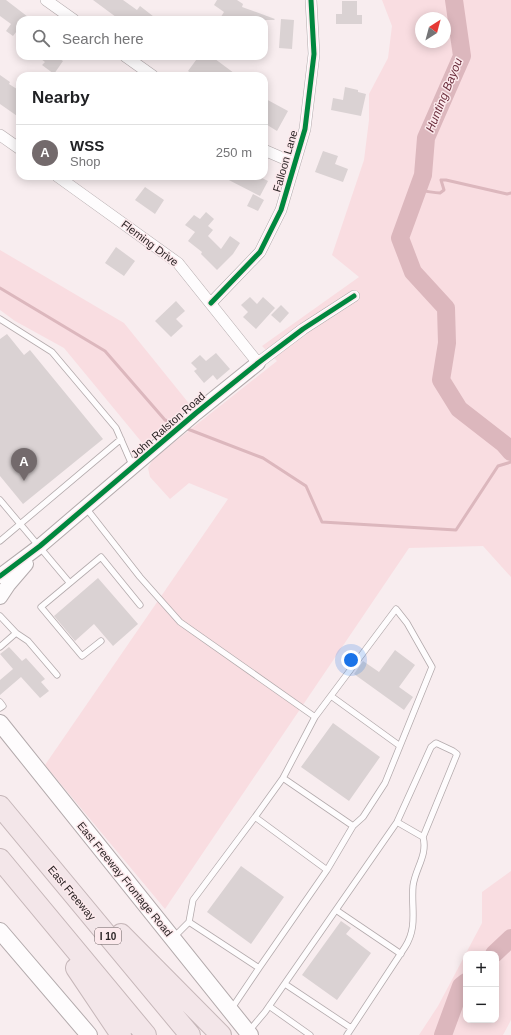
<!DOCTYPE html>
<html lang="en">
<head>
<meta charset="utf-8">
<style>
  :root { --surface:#fff; --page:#f2f2f2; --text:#202124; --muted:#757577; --line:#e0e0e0; --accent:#736a6c }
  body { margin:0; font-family:Helvetica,sans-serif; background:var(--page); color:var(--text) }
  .controls { position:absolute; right:12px; bottom:12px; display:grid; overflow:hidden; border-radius:8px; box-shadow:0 2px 10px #0003 }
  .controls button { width:36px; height:36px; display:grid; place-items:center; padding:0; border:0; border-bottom:1px solid var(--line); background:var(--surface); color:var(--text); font:20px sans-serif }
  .compass { position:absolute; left:415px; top:12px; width:36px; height:36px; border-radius:50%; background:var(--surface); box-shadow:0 2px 10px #0003; rotate:36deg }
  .you { position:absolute; left:351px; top:660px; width:14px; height:14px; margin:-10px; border:3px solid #fff; border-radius:50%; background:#1a73e8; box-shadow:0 0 0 6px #1a73e833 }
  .badge { display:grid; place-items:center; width:26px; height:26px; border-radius:50%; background:var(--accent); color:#fff; font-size:13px; font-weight:700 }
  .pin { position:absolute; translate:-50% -33px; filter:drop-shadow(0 1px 2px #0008) }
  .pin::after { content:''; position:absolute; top:21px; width:14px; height:12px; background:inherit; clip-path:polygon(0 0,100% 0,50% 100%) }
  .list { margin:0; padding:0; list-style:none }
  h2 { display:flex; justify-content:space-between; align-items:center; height:52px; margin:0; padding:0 16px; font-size:17px }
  h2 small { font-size:13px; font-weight:400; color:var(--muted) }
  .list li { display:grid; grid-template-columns:26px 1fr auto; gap:12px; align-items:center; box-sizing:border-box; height:56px; padding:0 16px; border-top:1px solid var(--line) }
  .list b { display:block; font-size:15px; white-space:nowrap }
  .list p { margin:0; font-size:13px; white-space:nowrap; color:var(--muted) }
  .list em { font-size:13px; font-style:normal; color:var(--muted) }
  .icon { flex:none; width:22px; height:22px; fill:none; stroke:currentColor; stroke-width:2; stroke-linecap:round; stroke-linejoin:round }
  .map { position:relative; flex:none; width:511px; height:1035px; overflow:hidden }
  .search { position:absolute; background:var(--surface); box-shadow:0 2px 10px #0003; left:16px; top:16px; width:252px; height:44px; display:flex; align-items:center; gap:10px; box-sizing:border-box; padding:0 14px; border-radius:12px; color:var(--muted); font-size:15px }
  .panel { position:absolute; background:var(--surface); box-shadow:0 2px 10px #0003; left:16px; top:72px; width:252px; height:108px; border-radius:12px }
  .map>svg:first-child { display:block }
  .green { fill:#f9dde1; fill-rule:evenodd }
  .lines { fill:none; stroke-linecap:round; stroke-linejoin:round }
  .stream { stroke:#dcb7bd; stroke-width:3 }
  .river { stroke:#dcb7bd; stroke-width:18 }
  .building { fill:#dad2d3 }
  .service-casing { stroke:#b3aaac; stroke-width:7 }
  .minor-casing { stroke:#b3aaac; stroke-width:12 }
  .tertiary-casing { stroke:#b3aaac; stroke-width:16 }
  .secondary-casing { stroke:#b3aaac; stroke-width:18 }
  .motorway-casing { stroke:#c6b7b9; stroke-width:22 }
  .service { stroke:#fefcfd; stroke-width:5.5 }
  .minor { stroke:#fefcfd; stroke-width:11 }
  .tertiary { stroke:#fefcfd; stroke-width:14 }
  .secondary { stroke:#fefcfd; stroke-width:16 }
  .motorway { stroke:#f3e6e9; stroke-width:20 }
  .cycleway-casing { stroke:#fce9ec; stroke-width:8 }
  .cycleway { stroke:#00873e; stroke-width:5 }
  .labels { text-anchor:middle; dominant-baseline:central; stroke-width:3; stroke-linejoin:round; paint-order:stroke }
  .shield { fill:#fce9ec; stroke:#6a5f61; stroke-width:1 }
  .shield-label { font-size:10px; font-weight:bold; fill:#2b2425 }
  .street-label { font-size:11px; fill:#2b2425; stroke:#fce9ec }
  .water-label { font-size:12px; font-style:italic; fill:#6b2e3c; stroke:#fce9ec }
</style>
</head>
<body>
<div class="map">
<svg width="511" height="1035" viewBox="0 0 511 1035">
  <rect width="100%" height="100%" fill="#f8edef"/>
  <path class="green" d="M382 0H511V577L483 546 409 548 165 909 45 765 228 499 189 483 170 499 150 477 148 468 153 459 277 361 262 346 359 277 332 255 364 160 369 120V94L388 58 392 26ZM421 18H445V42H421Z
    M0 250 124 323 191 406 144 445 64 348 15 321 0 310Z
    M511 871V1020L503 1035H419L438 1006 482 923V892ZM466 954H496V1020H466Z"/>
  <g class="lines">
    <path class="stream" d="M417 191C425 190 432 193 440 193L444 190 441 180H446L507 194 511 193
      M0 288 105 351 165 420 176 424
      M185 428 263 458 306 486 322 522 456 530 498 466 511 462"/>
    <path class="river" d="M454 0 462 56 426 138 423 175 400 238 413 272 446 308 447 343 441 380 459 409 504 444 511 452
      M494 954 511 938
      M443 1035 461 986 466 982"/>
  </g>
  <path class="building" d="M0 0H6L32 20H20V27L13 36 6 31 11 24 0 16Z
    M93 0H123L137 10 140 6 158 20H120Z
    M217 0H237L243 4 242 7 275 19 274 20H219L224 12 214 5Z
    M342 1H357V15H362V24H336V14H342Z
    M281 19 294 20 292 49 279 48Z
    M37 56H56L63 61 54 74 42 65 45 62Z
    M199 56H211L238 76H195L188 71Z
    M0 75 10 82 9 84 20 91V118L0 104Z
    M345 87 358 90V92L366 94 361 116 331 110 333 98 343 100Z
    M264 98 288 111 277 131 264 123Z
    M323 151 338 156 335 164 348 169 343 182 315 172Z
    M221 176H258L268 181 260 196Z
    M145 187 164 200 155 214 135 200Z
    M253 194 264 200 258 211 247 206Z
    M206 212 214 219 208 226 213 230 208 236 221 249 230 236 240 243 233 254 217 270 201 254 202 252 188 241 195 232 185 225 194 215 200 219Z
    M116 247 135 261 124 276 105 263Z
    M250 297 257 304 263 297 275 308 256 329 243 317 248 312 241 305Z
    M176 301 185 311 176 319 183 326 171 337 155 321Z
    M281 305 289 313 280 323 271 315Z
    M7 334 24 355 30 350 103 439 23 504 0 476V339Z
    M216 353 230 369 217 380 213 375 204 383 194 371 197 369 191 363 200 355 206 361Z
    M98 578 138 624 113 646 94 624 75 641 54 616Z
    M9 647 22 661 26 658 45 679 41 682 49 691 40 698 21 677 0 695V680L13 669 0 654Z
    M395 650 415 665 399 687 413 697 404 710 354 674 363 661 379 672Z
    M333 723 380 757 349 801 301 767Z
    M241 866 284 897 251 944 207 912Z
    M341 921 351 928 346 934 371 953 337 1000 302 975Z"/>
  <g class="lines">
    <defs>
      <path id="service" d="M0 319 52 352 116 428 133 467
        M0 500 69 582
        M86 508 140 577 180 622 315 717 283 778
        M0 541 121 439
        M0 616 16 633 0 647
        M16 633 28 641 57 675
        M101 641 82 656 41 607 101 557 140 605
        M331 696 400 746
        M0 702 3 706 0 708
        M315 717 396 609 407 623 432 667 385 783 363 817 353 826
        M255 817 283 778 353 826 327 870
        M397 822 423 837
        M336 910 401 954
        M189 922 193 900 255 817 327 870 259 968
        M174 937 189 922 259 968 232 1008
        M285 984 351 1028
        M269 1006 310 1035
        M249 1031 265 1012 397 822 431 747 436 743 453 751 457 754 423 837C428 855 415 869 413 886 411 908 418 927 405 947L347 1035"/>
      <path id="minor" d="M46 0 74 20
        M125 56 153 76
        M0 135 20 149
        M264 150 294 163
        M57 176 178 263 258 363 303 329 354 296
        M211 303 260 252 281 210 305 129 314 54 311 0"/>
      <path id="tertiary" d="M0 576 40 546 196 413 258 363
        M0 597 8 585 26 564"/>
      <path id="secondary" d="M0 723 250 1035
        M0 931 89 1035"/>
      <path id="motorway" d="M0 806 190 1035
        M0 859 146 1035
        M121 934 221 1035
        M76 968 121 1035"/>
    </defs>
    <use href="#service" class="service-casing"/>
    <use href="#minor" class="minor-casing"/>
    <use href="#tertiary" class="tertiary-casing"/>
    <use href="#secondary" class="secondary-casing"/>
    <use href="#motorway" class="motorway-casing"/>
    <use href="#service" class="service"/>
    <use href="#minor" class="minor"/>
    <use href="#tertiary" class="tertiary"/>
    <use href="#secondary" class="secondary"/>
    <use href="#motorway" class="motorway"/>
    <defs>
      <path id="cycleway" d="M211 303 260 252 281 210 305 129 314 54 311 0
        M0 576 40 546 196 413 258 363 303 329 354 296"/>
    </defs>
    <use href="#cycleway" class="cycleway-casing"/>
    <use href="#cycleway" class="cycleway"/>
  </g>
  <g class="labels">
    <rect class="shield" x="95" y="928" width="26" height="16" rx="3"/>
    <g class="shield-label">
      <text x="108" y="936">I 10</text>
    </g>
    <g class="street-label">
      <text transform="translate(285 161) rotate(-74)">Falloon Lane</text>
      <text transform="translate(150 243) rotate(37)">Fleming Drive</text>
      <text transform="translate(168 425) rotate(-41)">John Ralston Road</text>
      <text transform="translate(125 879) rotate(51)">East Freeway Frontage Road</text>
      <text transform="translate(72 893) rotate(50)">East Freeway</text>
    </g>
    <g class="water-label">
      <text transform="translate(444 95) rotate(-68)">Hunting Bayou</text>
    </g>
  </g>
</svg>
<div class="controls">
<button>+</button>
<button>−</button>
</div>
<svg class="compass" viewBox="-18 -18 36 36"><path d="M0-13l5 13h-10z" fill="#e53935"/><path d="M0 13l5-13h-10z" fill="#757577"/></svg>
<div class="you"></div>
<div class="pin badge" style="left:24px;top:481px">A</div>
<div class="search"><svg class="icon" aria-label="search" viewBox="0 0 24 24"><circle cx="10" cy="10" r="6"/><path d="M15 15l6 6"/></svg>Search here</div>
<section class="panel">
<h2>Nearby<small></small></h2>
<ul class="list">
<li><span class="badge">A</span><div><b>WSS</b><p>Shop</p></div><em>250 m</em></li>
</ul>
</section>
</div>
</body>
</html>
